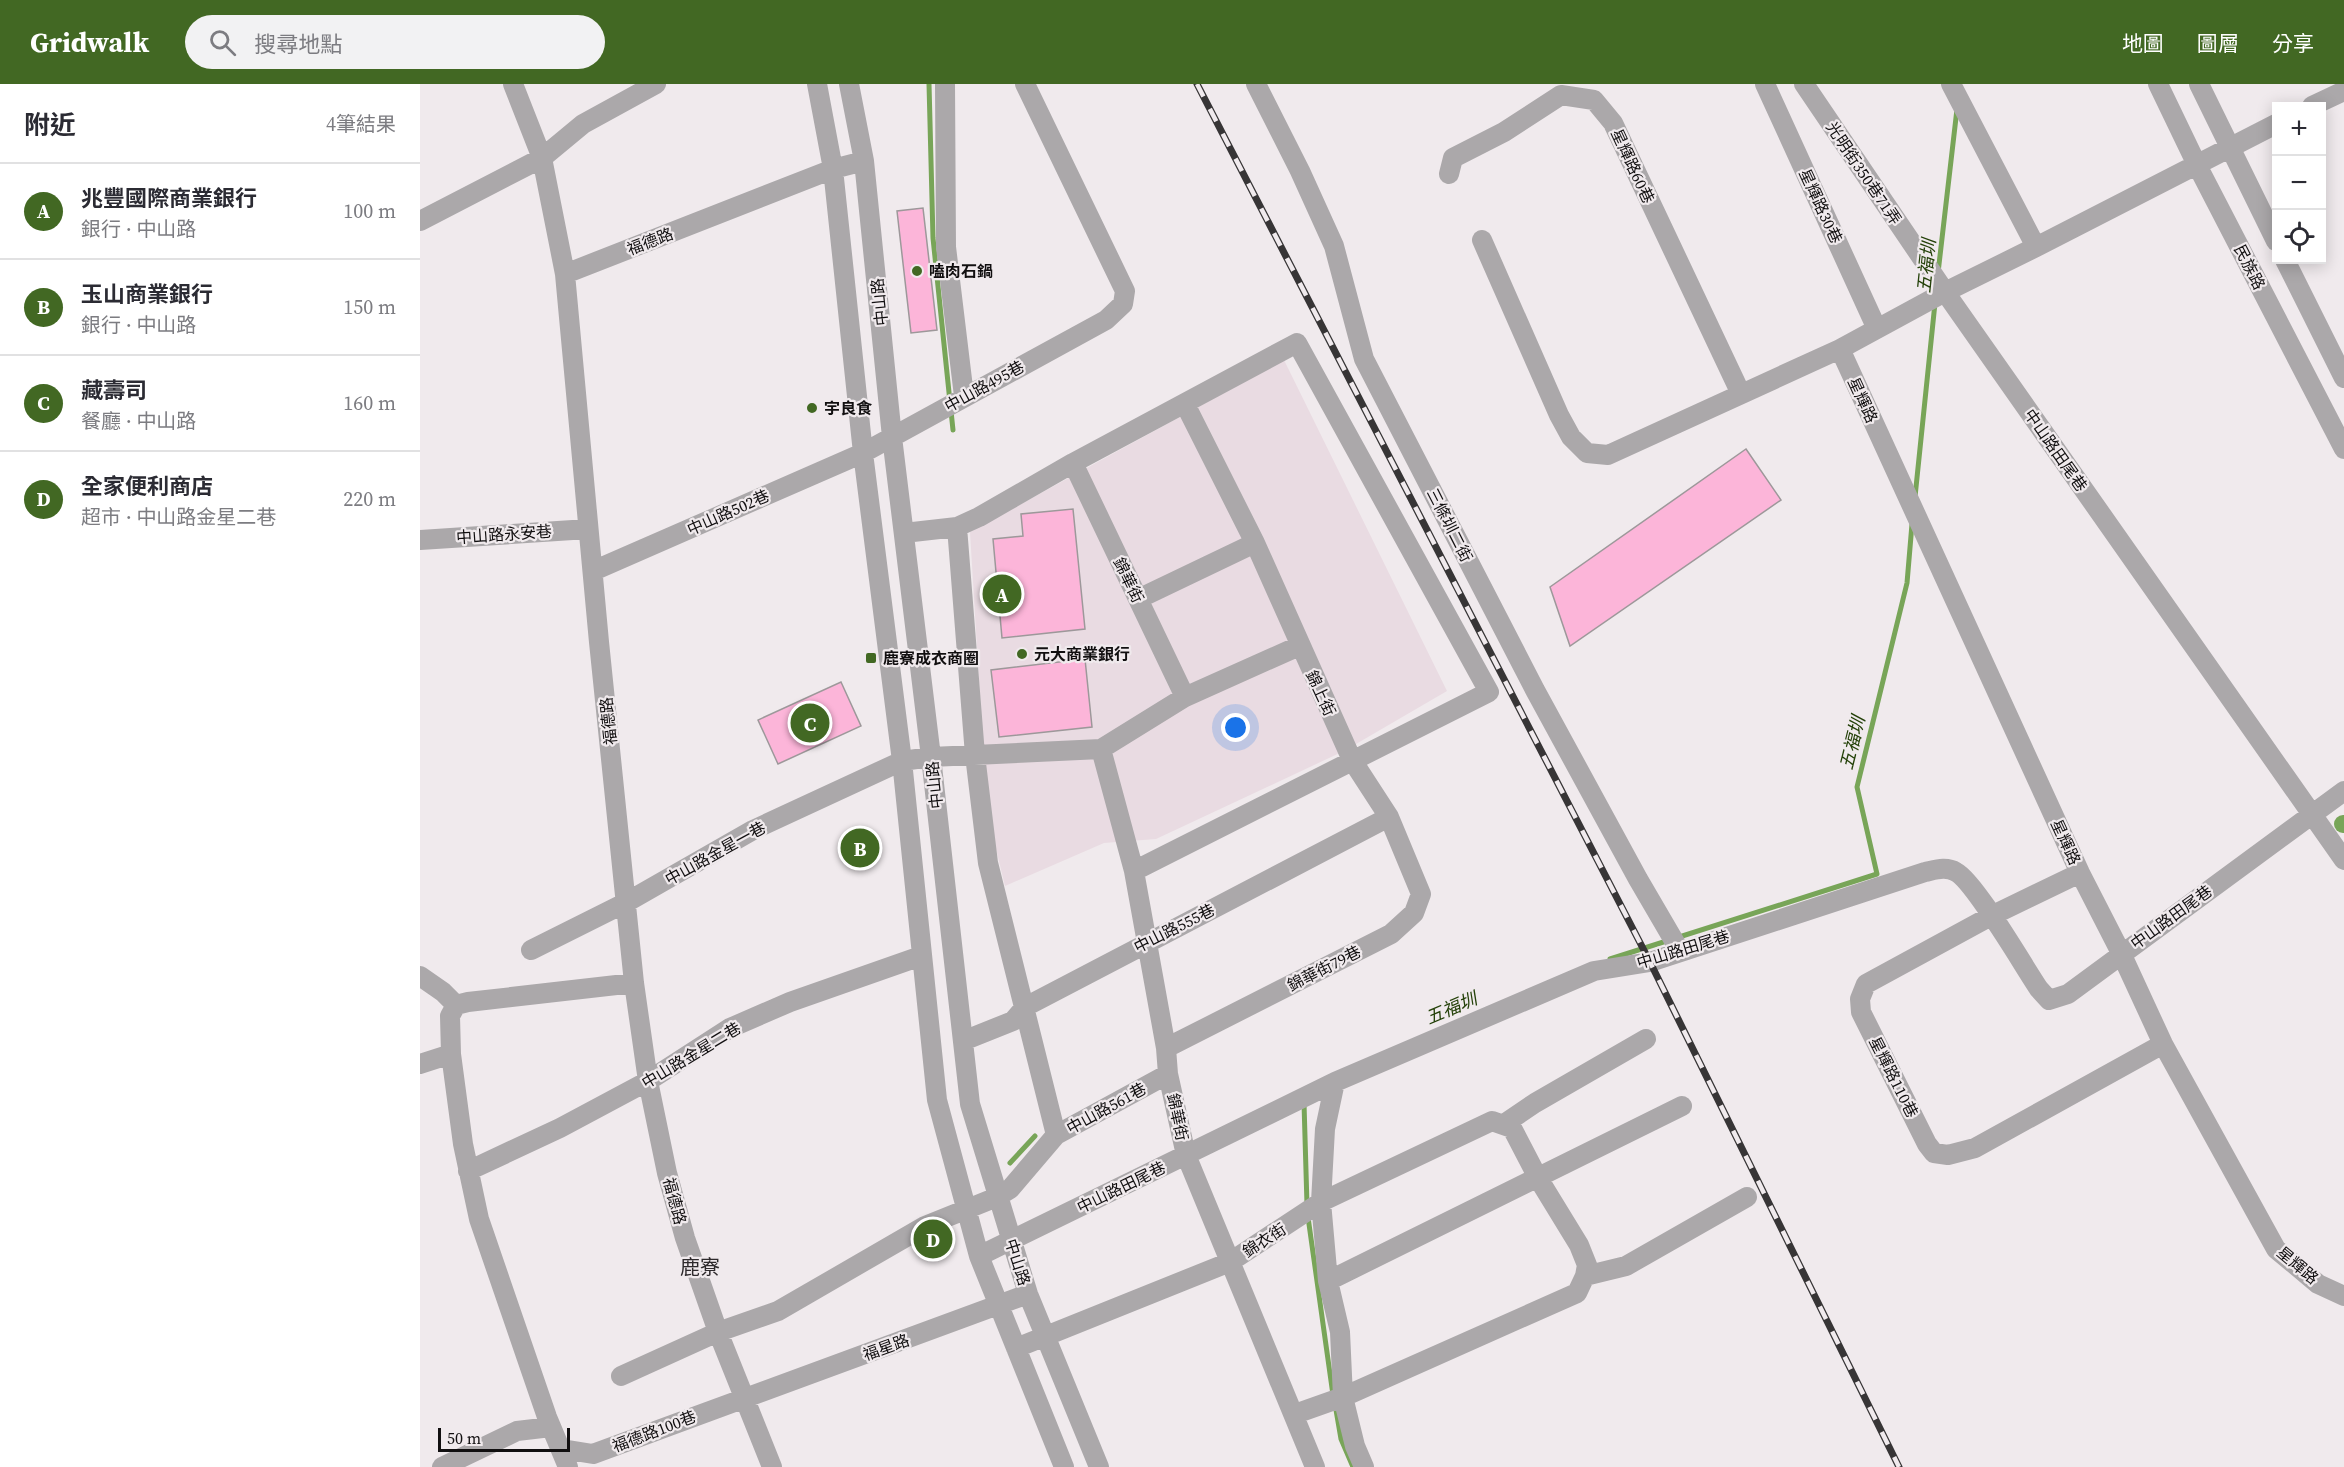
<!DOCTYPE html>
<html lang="zh-TW">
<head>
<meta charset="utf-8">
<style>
  :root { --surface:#fff; --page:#f2f2f3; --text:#2b2b33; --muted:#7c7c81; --line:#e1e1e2; --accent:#426823 }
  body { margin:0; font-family:"Source Serif 4","Noto Sans TC",serif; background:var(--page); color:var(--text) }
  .controls { position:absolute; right:18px; top:18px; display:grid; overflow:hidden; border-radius:0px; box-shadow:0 3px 15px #0003 }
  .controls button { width:54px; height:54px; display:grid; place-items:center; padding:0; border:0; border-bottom:2px solid var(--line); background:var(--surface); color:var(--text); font:30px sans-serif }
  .scale { position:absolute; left:18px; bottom:15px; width:132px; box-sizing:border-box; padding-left:6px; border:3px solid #110f10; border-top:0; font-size:16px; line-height:21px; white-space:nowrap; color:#110f10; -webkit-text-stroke:4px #f0eaed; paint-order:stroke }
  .you { position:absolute; left:816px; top:644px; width:21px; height:21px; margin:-15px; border:4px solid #fff; border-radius:50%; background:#1a73e8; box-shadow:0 0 0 9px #1a73e833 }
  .badge { display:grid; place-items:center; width:39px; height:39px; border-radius:50%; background:var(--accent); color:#fff; font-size:20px; font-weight:700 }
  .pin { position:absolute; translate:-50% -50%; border:3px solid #fff; box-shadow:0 2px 6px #0006 }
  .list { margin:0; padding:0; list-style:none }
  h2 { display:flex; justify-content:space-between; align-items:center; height:78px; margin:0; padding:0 24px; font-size:26px }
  h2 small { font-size:20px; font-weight:400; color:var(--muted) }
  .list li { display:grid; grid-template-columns:39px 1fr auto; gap:18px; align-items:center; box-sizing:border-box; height:96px; padding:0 24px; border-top:2px solid var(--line) }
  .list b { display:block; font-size:22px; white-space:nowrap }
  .list p { margin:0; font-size:20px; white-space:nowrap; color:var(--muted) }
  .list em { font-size:20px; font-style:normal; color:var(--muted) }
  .icon { flex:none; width:33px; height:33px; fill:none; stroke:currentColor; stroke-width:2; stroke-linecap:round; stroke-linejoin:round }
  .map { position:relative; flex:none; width:1924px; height:1383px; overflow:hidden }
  header { display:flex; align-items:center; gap:36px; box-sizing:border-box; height:84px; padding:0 30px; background:var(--accent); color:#fff }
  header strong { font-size:28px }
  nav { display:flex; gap:33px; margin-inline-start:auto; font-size:21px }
  .search { width:420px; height:54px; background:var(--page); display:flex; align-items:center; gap:15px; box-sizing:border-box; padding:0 21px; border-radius:33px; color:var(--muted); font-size:22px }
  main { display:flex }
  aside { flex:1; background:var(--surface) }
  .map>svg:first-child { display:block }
  .built { fill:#e9dbe2 }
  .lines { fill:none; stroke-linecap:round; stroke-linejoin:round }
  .stream { stroke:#78a558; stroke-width:5 }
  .canal { stroke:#78a558; stroke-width:18 }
  .building { fill:#fcb5d9; stroke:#9d989a; stroke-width:1.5 }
  .minor { stroke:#aba8aa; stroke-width:20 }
  .rail-casing { stroke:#373536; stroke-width:7 }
  .rail { stroke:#f0eaed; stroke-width:4.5; stroke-dasharray:14; stroke-linecap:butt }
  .poi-dot { fill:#426823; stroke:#f0eaed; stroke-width:2 }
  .labels { text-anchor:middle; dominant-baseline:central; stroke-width:4.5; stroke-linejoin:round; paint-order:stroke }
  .street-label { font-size:16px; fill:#110f10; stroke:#f0eaed }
  .poi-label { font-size:16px; font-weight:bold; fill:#110f10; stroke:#f0eaed; text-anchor:start }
  .water-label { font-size:18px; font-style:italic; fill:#244109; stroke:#f0eaed }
  .quarter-label { font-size:20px; fill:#2e2a2c; stroke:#f0eaed }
</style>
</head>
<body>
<header>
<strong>Gridwalk</strong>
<div class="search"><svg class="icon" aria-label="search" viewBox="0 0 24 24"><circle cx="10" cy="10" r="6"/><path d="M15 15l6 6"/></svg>搜尋地點</div>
<nav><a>地圖</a><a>圖層</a><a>分享</a></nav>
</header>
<main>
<aside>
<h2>附近<small>4筆結果</small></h2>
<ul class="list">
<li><span class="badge">A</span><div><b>兆豐國際商業銀行</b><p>銀行 · 中山路</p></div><em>100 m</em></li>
<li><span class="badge">B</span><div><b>玉山商業銀行</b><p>銀行 · 中山路</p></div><em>150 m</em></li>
<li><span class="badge">C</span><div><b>藏壽司</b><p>餐廳 · 中山路</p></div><em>160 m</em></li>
<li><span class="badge">D</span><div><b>全家便利商店</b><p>超市 · 中山路金星二巷</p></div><em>220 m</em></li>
</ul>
</aside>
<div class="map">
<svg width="1924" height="1383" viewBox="0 0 1924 1383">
  <rect width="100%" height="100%" fill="#f0eaed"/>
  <path class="built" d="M864 276 1027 607 924 667 736 755 684 759 585 802 567 728 550 448Z"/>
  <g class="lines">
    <path class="stream" d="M509 0 513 154 530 318
      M1518 189 1537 25
      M531 327 533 346
      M1495 413 1515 219
      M1190 875 1457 790 1437 703 1487 499 1492 440
      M884 1019 887 1121
      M590 1079 615 1052
      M888 1133 913 1311
      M915 1320 921 1355 933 1383"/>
    <path class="canal" d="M1923 740H1924"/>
  </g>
  <path class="building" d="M503 124 517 246 491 249 477 127Z
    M1326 365 1361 416 1150 562 1130 503Z
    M653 425 665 545 582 554 573 455 603 452 601 430Z
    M665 575 672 643 579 653 571 586Z
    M421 598 441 642 358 680 338 636Z"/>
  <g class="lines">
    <path class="minor" d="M93 0 122 74 145 190 179 558 214 899 228 997 247 1089 265 1154 298 1248 352 1383
      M397 0 413 85 443 369 482 677 517 1016 559 1172 644 1383
      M429 0 444 77 472 353 511 673 550 1020 608 1210 679 1383
      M525 0 526 163 544 312
      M836 0 880 87 914 162 944 275 1115 606 1218 795 1260 867
      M1345 0 1457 245
      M1384 0 1525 208 1924 776
      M1531 0 1616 163
      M1738 0 1777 81 1924 365
      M1779 0 1856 157
      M1892 22 1924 7
      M1856 40 1616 163 1525 208 1420 265 1660 789 1701 869 1743 960 1856 1165 1898 1200 1924 1212
      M1029 90 1033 74 1084 48 1141 11 1174 16 1193 39 1321 310
      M0 137 122 74 163 40 236 0
      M1062 156 1139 331 1151 353 1167 369 1188 371 1420 265
      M1865 176 1924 294
      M145 190 413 85 444 77
      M653 379 765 613
      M537 443 555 671 568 779 636 1051
      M484 449 537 443 559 433 653 379 877 259 1069 608 714 787
      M0 456 168 445
      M173 487 443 369 686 236 703 220 705 207 605 0
      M718 515 835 459
      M681 665 714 787 746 964 748 990 766 1071 895 1383
      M1660 789 1571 832 1446 900 1440 915 1441 928 1507 1060 1514 1069 1528 1071 1555 1064 1743 960
      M111 866 207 818 333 746 482 677 511 673 681 665 765 613 879 562
      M0 892 23 908 36 921
      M543 957 593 937 605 923 969 733
      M746 964 971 850 994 829 1001 810 969 733 932 676 835 459 765 320
      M0 980 31 970
      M915 998 905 1045 901 1118 908 1197 920 1248 923 1313 935 1362 944 1383
      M1084 1040 1115 1019 1226 955
      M48 1087 140 1044 228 997 310 944 370 918 501 872
      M559 1172 915 998 1174 887 1230 878 1505 788C1515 786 1526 782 1536 788 1555 798 1604 883 1619 905L1629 916 1648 910 1924 707
      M1165 1192 1206 1182 1327 1113
      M908 1197 1262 1022
      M596 1264 810 1178 901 1118 1072 1037 1092 1044 1118 1094 1159 1161 1167 1181 1165 1192 1157 1209 923 1313 875 1330
      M201 1292 298 1248 358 1227 505 1142 577 1113 590 1105 636 1051 748 990
      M142 1365 173 1370 608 1210
      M22 1383 97 1347 131 1343
      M148 1383 127 1333 59 1135 43 1060 31 970 30 932 36 921 48 918 214 899"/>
    <defs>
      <path id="rail" d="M777 0 1230 878 1479 1383"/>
    </defs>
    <use href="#rail" class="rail-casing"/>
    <use href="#rail" class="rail"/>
  </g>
  <g class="poi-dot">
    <circle cx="497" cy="187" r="6"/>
    <circle cx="392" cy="324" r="6"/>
    <circle cx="602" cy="570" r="6"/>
    <rect x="445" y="568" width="12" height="12" rx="3"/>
  </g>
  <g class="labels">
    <g class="street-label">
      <text transform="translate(1213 82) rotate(65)">星輝路60巷</text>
      <text transform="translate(1444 89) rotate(56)">光明街350巷71弄</text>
      <text transform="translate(1401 122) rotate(65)">星輝路30巷</text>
      <text transform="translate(230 157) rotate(-21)">福德路</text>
      <text transform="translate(1830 183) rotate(63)">民族路</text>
      <text transform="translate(459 218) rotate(-96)">中山路</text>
      <text transform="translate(564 302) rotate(-29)">中山路495巷</text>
      <text transform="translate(1443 316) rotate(65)">星輝路</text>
      <text transform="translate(1636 366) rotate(55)">中山路田尾巷</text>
      <text transform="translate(308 428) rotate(-24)">中山路502巷</text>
      <text transform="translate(1030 441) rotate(63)">三條圳二街</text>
      <text transform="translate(84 450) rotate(-4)">中山路永安巷</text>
      <text transform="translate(709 496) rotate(64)">錦華街</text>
      <text transform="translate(901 609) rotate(65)">錦上街</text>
      <text transform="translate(188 637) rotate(-96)">福德路</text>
      <text transform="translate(514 701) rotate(-96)">中山路</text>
      <text transform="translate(1646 758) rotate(65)">星輝路</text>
      <text transform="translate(295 769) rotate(-29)">中山路金星一巷</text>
      <text transform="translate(1751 833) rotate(-36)">中山路田尾巷</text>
      <text transform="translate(754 844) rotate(-27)">中山路555巷</text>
      <text transform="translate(1263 865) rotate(-17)">中山路田尾巷</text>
      <text transform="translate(904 884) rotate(-27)">錦華街79巷</text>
      <text transform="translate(271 971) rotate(-31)">中山路金星二巷</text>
      <text transform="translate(1474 993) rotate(63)">星輝路110巷</text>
      <text transform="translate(686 1024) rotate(-29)">中山路561巷</text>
      <text transform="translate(758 1033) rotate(78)">錦華街</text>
      <text transform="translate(701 1103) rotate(-26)">中山路田尾巷</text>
      <text transform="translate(255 1117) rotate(75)">福德路</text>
      <text transform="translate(844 1156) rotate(-33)">錦衣街</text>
      <text transform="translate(598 1178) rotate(72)">中山路</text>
      <text transform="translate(1878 1181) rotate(40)">星輝路</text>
      <text transform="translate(466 1263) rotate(-20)">福星路</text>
      <text transform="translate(234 1347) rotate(-21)">福德路100巷</text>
    </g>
    <g class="poi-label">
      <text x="509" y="187">嗑肉石鍋</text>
      <text x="404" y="324">宇良食</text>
      <text x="614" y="570">元大商業銀行</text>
      <text x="463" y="574">鹿寮成衣商圈</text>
    </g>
    <g class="water-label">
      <text transform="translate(1506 182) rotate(-84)">五福圳</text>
      <text transform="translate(1432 659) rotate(-76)">五福圳</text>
      <text transform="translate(1031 924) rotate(-23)">五福圳</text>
    </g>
    <g class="quarter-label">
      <text x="280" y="1183">鹿寮</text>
    </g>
  </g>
</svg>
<div class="controls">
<button>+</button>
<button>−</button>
<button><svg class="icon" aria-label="locate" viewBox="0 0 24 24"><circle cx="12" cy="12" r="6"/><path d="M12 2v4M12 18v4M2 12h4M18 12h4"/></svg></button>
</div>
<div class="scale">50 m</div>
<div class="you"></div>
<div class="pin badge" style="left:582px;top:510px">A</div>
<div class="pin badge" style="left:440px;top:764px">B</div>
<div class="pin badge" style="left:390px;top:639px">C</div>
<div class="pin badge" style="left:513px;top:1155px">D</div>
</div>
</main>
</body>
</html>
